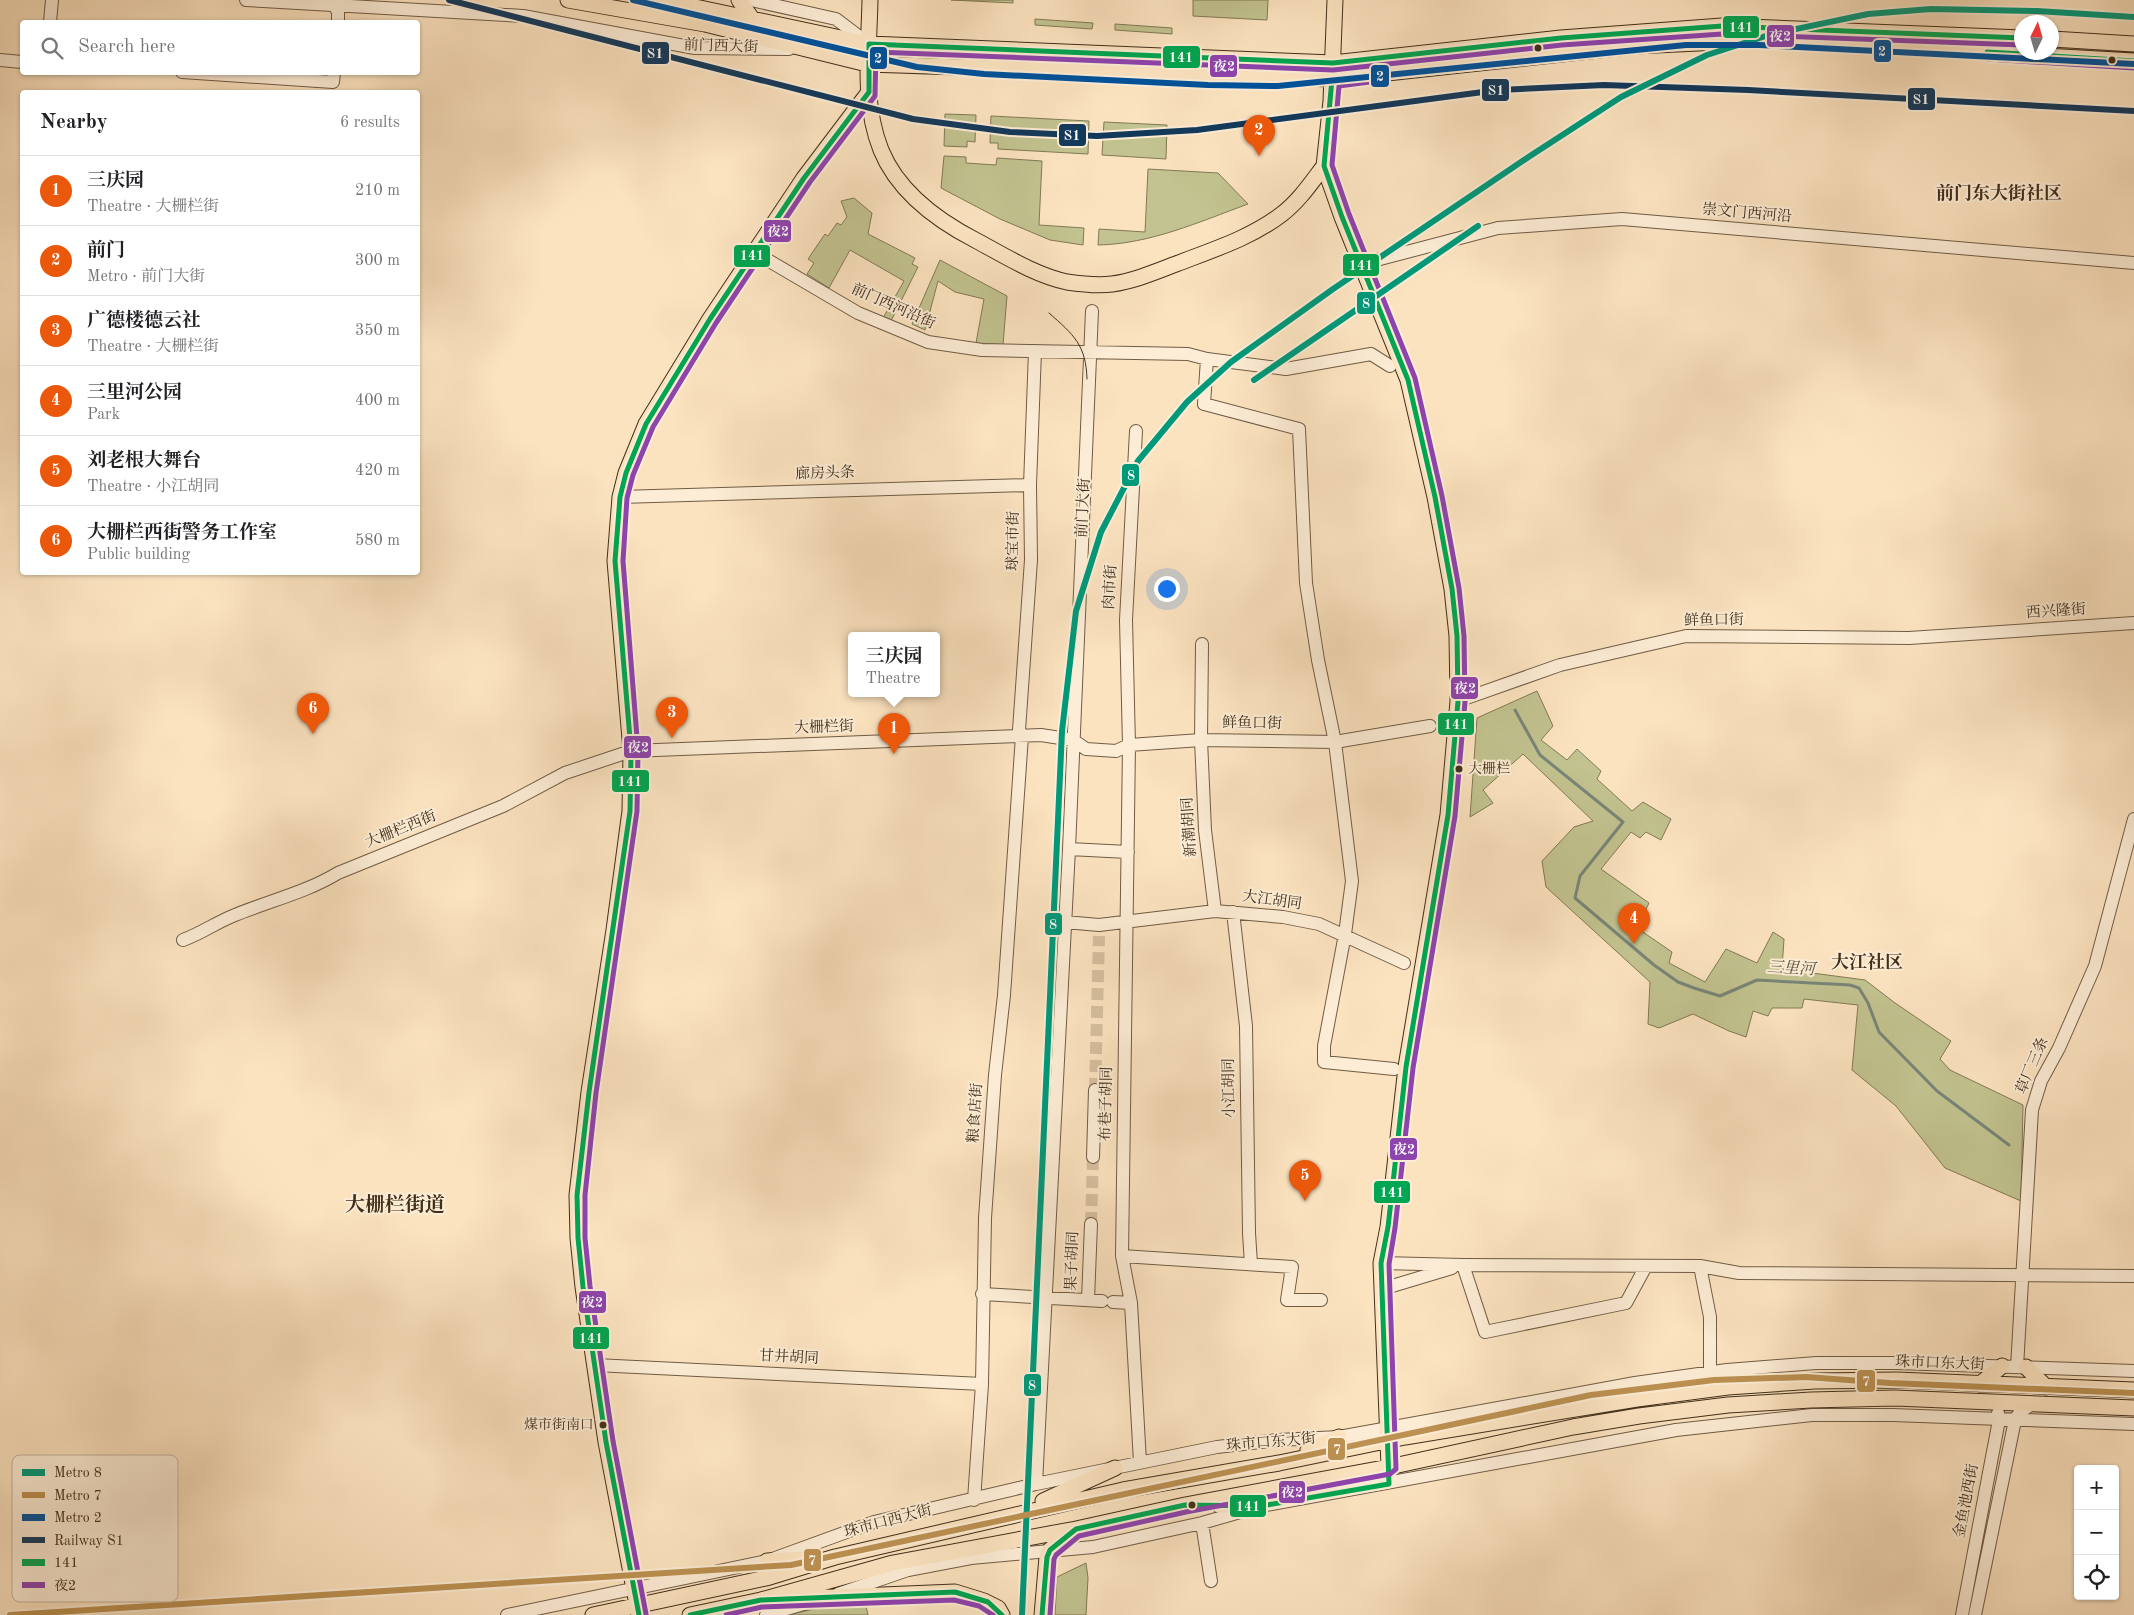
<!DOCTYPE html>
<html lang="en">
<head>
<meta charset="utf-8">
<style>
  :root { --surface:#fff; --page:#f2f2f2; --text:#202124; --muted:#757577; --line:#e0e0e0; --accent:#ea580c }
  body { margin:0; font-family:"Old Standard TT","Noto Serif SC",serif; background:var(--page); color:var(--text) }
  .controls { position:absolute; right:15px; bottom:15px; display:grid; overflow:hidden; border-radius:5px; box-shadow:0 1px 4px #0004 }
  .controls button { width:45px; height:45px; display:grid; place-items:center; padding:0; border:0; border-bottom:1px solid var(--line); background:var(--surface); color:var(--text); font:25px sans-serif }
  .compass { position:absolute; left:2014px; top:15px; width:45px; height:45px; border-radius:50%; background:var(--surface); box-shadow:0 1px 4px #0004; rotate:5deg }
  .you { position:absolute; left:1166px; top:588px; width:18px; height:18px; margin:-12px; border:4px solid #fff; border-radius:50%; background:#1a73e8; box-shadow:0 0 0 8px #1a73e833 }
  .badge { display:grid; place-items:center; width:32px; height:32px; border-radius:50%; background:var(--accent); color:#fff; font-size:16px; font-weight:700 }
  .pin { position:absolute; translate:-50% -41px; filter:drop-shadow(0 1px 2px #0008) }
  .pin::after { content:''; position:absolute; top:26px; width:18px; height:15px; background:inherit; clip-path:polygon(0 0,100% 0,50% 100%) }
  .popup { position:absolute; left:848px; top:632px; width:92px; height:65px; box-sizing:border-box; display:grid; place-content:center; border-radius:5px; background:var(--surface); filter:drop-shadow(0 1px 4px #0005); font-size:16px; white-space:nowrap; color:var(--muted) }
  .popup b { font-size:19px; color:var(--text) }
  .popup::after { content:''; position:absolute; left:50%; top:100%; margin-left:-10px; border:10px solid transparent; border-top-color:var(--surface) }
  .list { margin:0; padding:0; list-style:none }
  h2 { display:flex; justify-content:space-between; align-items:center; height:65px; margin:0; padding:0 20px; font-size:21px }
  h2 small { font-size:16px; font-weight:400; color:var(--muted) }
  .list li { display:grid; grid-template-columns:32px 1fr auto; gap:15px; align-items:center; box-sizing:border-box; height:70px; padding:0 20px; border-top:1px solid var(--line) }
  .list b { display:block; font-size:19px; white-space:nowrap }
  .list p { margin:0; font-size:16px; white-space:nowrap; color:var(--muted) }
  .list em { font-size:16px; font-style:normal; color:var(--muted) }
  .icon { flex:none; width:28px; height:28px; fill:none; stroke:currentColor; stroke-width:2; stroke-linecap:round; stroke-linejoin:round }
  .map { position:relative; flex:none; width:2134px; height:1615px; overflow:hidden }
  .search { position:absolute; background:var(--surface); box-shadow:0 1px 4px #0004; left:20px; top:20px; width:400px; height:55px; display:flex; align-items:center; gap:12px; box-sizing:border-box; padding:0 18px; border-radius:5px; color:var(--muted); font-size:19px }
  .panel { position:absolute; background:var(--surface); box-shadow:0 1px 4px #0004; left:20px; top:90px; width:400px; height:485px; border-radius:5px }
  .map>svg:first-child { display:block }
  .green { fill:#c2c390; stroke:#827955 }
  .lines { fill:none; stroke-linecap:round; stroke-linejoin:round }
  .stream { stroke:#798578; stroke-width:3 }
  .minor-tunnel { stroke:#d7bf9f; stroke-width:12; stroke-dasharray:12 6; stroke-linecap:butt }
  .minor-casing { stroke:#705c44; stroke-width:14 }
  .major-casing { stroke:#412f1a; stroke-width:17 }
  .minor { stroke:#fdedd6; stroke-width:12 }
  .major { stroke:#fce3c0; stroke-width:15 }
  .tram { stroke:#412f1a; stroke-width:1 }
  .bus-1-casing { stroke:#fdedd6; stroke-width:9 }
  .bus-2-casing { stroke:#fdedd6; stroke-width:9 }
  .bus-1 { stroke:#00a651; stroke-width:5 }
  .bus-2 { stroke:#8e44ad; stroke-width:5 }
  .rail-1-casing { stroke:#fdedd6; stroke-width:10 }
  .rail-1 { stroke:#11385b; stroke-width:6 }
  .metro-1-casing { stroke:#fdedd6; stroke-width:10 }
  .metro-2-casing { stroke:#fdedd6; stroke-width:10 }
  .metro-3-casing { stroke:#fdedd6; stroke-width:10 }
  .metro-1 { stroke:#00997a; stroke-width:6 }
  .metro-2 { stroke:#bc9151; stroke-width:6 }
  .metro-3 { stroke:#00529b; stroke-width:6 }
  .bus-dot { fill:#412f1a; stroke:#fdedd6; stroke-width:2 }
  .labels { text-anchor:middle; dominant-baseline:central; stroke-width:4; stroke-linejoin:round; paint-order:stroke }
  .bus-label { font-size:14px; fill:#412f1a; stroke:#fdedd6; text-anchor:start }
  .street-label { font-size:15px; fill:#412f1a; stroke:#fdedd6 }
  .water-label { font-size:16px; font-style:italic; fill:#585341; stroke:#fdedd6 }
  .quarter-label { font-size:18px; font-weight:bold; fill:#412f1a; stroke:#fdedd6 }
  .district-label { font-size:20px; font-weight:bold; fill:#412f1a; stroke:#fdedd6 }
  .key { fill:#fdedd6; stroke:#c5b49e; stroke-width:1 }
  .key-label { font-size:14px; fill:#412f1a }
  .line-badge { stroke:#fdedd6; stroke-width:2 }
  .badge-label { font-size:14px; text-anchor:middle; font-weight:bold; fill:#fff }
</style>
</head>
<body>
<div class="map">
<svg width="2134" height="1615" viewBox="0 0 2134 1615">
  <rect width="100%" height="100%" fill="#fce3c0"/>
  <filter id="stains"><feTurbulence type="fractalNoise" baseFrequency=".004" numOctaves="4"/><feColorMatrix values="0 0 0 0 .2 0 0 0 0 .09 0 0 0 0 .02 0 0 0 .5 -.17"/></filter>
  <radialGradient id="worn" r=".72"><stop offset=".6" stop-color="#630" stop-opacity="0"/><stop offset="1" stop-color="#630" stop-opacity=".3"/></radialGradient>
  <path class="green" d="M951 0H1013V3Z
    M1193 0H1268L1267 20 1193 16Z
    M1035 19 1093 23 1092 29 1035 25Z
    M1115 24 1172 28V34L1115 30Z
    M945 114 976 115 975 142 967 141V147L944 146Z
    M991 116 1089 121 1088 154 998 149V143H990Z
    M1104 122 1167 125 1166 159 1102 155Z
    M944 156 966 157V163L996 165 997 158 1042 161 1039 225 1084 228 1083 245 1050 240 1000 219 941 188Z
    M1148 169 1218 173 1248 204C1199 222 1150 244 1098 245L1099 229 1145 232Z
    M854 198 872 213 868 234 915 258 912 264 918 267 891 321 883 318 904 281 850 250 829 288 807 274 814 263 808 259 825 234 828 236 837 223 841 225 847 217 841 201Z
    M940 260 1007 296 1003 345 976 343 984 299 955 292 938 281 925 330 912 324Z
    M1537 691 1553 726 1541 740 1567 760 1577 749 1601 771 1597 779 1632 811 1643 802 1671 819 1661 840 1646 832 1640 838 1631 832 1601 869 1649 903 1637 928 1672 952 1669 963 1705 982 1726 949 1757 963 1773 932 1784 939 1782 969 1865 980 1895 1003 1951 1041 1940 1059 1950 1070 2023 1105 2021 1201 1945 1168 1896 1106 1852 1070 1858 1005 1804 999 1802 1008H1772L1768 1016 1753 1011 1746 1037 1729 1031 1693 1014 1659 1028 1648 1024 1650 982 1546 887 1542 861 1574 827 1593 821 1523 754 1483 790 1493 803 1470 817 1477 718Z
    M1086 1563 1088 1578 1086 1615H1055L1057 1577Z
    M864 1598 868 1615H787Z"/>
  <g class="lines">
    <path class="stream" d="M1515 710 1540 755 1623 822 1580 876 1575 898 1654 965 1678 982 1694 988 1720 996 1757 980 1850 985 1859 988 1868 1003 1879 1032 1937 1091 2009 1145"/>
    <path class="minor-tunnel" d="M1095 1090 1099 936
      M1091 1224 1093 1157"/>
    <defs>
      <path id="minor" d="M246 0 523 16 695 48 789 49
        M332 0 338 12V22
        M751 0 836 19 869 44
        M50 22 52 0
        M0 60 22 62
        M182 72 333 82 334 72
        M754 252 858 313 928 342 982 350 1188 354 1207 359 1286 369 1371 354 1390 366
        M1361 264 1498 228 1622 219 2134 263
        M1207 359 1204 404 1299 429 1306 583 1318 660 1335 742 1352 881 1345 934 1324 1046V1062L1394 1069
        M1136 431 1126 620 1129 745 1122 1256 1131 1303 1140 1462
        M620 497 1030 485
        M1202 644 1201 740 1205 830 1215 911
        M1458 701 1560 665 1686 636 1909 638 2134 623
        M1069 849 1128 852
        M1233 912 1246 1026 1249 1233 1251 1264
        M1065 922 1099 925 1215 911 1283 917 1319 924 1404 963
        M183 940C202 933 217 922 235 915 269 901 307 892 338 873L503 806 565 773 631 751 1041 735 1073 740 1086 749 1116 751 1129 745 1201 740 1335 742 1430 726
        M1093 1157 1095 1090
        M1122 1256 1292 1267 1287 1300H1321
        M1381 1263 1463 1265 1700 1266 1739 1273 2134 1276
        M1463 1265 1485 1332 1626 1303 1646 1266
        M1700 1266 1710 1317V1371
        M1382 1289 1452 1268
        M982 1294 1102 1301
        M1088 1300 1091 1224
        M1113 1302 1131 1303
        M595 1365 982 1384
        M2017 1367 2032 1110 2041 1081 2059 1048 2095 966 2134 819
        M1036 1484 1069 849 1092 311
        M974 1500 982 1384 985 1218 995 1075 1004 995 1022 736 1019 730 1031 560 1030 485 1035 351
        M1202 1523 1211 1581
        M838 1594 908 1570 971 1558 1093 1547 1202 1523 1261 1506 1676 1430 1812 1415H1893L2134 1424
        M507 1615 767 1561 874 1522 1036 1484 1217 1447 1278 1440 1339 1437 1635 1383 1727 1370 1816 1363H1897L2134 1371
        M766 1615 814 1601
        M1962 1615 1999 1420 1998 1413
        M1975 1615 2015 1420 2020 1412 2032 1404"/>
      <path id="major" d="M568 0 705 24 867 64 1332 79 1635 46 1762 40 2134 61
        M662 0 869 44 1333 63 1561 38 1722 26 2022 38
        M739 0 753 20
        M870 0C869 49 862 103 881 150 898 192 938 221 977 241 1005 256 1035 275 1067 282 1081 284 1097 286 1112 284 1134 281 1155 272 1176 264 1212 250 1251 238 1282 214 1299 201 1311 183 1324 166
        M1335 0 1331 101 1324 166 1342 217 1408 380 1435 497 1452 589 1457 636 1458 701 1448 815 1406 1067 1388 1227 1381 1263 1389 1467
        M2052 39 2134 44
        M2026 1367 2046 1387
        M1980 1384 2002 1366
        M1308 1450 1339 1437
        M1043 1501 1115 1468
        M1219 1505 1261 1506
        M767 1561 808 1559
        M786 1599 955 1592 984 1601 998 1608 1002 1615
        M593 1615 766 1578 835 1557 1123 1490 1279 1463 1405 1437 1637 1399 1728 1387 1815 1381 1897 1380 2134 1390
        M639 1615 606 1442 583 1287 578 1238 577 1195 589 1092 614 930 630 811 631 751 615 561 620 497 626 473 646 424 710 319 804 178 869 92
        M690 1615 761 1600 893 1563 1076 1529 1185 1505 1389 1467 1573 1427 1639 1416 1728 1405 1811 1400 1895 1398 2134 1408
        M1042 1615 1047 1557 1050 1550 1074 1531"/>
    </defs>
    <use href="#minor" class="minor-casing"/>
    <use href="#major" class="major-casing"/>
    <use href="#minor" class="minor"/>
    <use href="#major" class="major"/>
    <path class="tram" d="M1049 313C1074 335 1086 345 1087 379
      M1032 1470 1033 1440"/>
    <defs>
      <path id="bus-1" d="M1987 52 2134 61
        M639 1615 606 1442 583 1287 578 1238 577 1195 589 1092 630 811 631 751 615 561 620 497 626 473 646 424 710 319 804 178 869 92V44L1333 63 1561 38 1722 26 2022 38
        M690 1615 761 1600 955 1592 988 1602 1002 1615
        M1042 1615 1047 1557 1050 1550 1076 1529 1185 1505 1261 1506 1389 1484 1381 1263 1388 1227 1406 1067 1448 815 1458 701 1457 636 1452 589 1435 497 1408 380 1342 217 1324 166 1332 79 1375 74"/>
      <path id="bus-2" d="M1987 59 2134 68
        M646 1614 613 1441 590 1286 585 1238V1195L596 1093 637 811 638 750 623 561 627 498 633 475 653 427 716 323 810 182 875 96 876 52 1333 70 1562 45 1722 34 2022 45
        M726 1615 762 1607 954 1600 979 1606 993 1615
        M1050 1615 1054 1559 1056 1555 1079 1536 1186 1512 1390 1474 1396 1469 1389 1264 1395 1228 1413 1068 1455 816 1465 702 1464 636 1459 588 1442 496 1415 378 1349 214 1332 165 1339 86 1377 81"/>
    </defs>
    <use href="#bus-1" class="bus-1-casing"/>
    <use href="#bus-2" class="bus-2-casing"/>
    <use href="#bus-1" class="bus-1"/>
    <use href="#bus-2" class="bus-2"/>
    <defs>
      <path id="rail-1" d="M449 0 913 119 1010 132 1097 136 1197 130 1498 90 1604 85 1748 90 2134 111"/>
    </defs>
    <use href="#rail-1" class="rail-1-casing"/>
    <use href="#rail-1" class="rail-1"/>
    <defs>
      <path id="metro-1" d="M1254 380 1478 226
        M1022 1615 1062 731 1076 611 1101 532 1138 461 1187 402 1231 362 1333 289 1530 156 1621 97 1707 55 1772 34 1868 14 1931 9 2037 11 2134 17"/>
      <path id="metro-2" d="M10 1615 791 1565 1591 1395 1714 1380 1806 1377 1890 1383 2134 1393"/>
      <path id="metro-3" d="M633 0 917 67 984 74 1208 85 1278 86 1686 45H1759L2134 64"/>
    </defs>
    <use href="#metro-1" class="metro-1-casing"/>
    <use href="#metro-2" class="metro-2-casing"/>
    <use href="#metro-3" class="metro-3-casing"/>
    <use href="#metro-1" class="metro-1"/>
    <use href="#metro-2" class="metro-2"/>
    <use href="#metro-3" class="metro-3"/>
  </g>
  <g class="bus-dot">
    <circle cx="1538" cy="48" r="4.5"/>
    <circle cx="2112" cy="60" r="4.5"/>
    <circle cx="1459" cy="769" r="4.5"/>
    <circle cx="603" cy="1425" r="4.5"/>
    <circle cx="1192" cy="1505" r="4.5"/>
  </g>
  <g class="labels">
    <g class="bus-label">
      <text x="1468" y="769">大栅栏</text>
      <text x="594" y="1425" text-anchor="end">煤市街南口</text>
    </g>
    <g class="street-label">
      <text transform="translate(721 47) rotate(2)">前门西大街</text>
      <text transform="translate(1747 214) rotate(5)">崇文门西河沿</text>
      <text transform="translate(893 307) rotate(24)">前门西河沿街</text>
      <text transform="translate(825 474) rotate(-2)">廊房头条</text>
      <text transform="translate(1084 508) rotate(-87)">前门大街</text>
      <text transform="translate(1014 541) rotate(-89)">球宝市街</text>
      <text transform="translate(1111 587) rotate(-87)">肉市街</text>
      <text transform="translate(2056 612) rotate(-4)">西兴隆街</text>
      <text transform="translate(1714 621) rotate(-1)">鲜鱼口街</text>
      <text transform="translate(1252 724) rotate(1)">鲜鱼口街</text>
      <text transform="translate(824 728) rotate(-2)">大栅栏街</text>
      <text transform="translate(1190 827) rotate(-94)">新潮胡同</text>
      <text transform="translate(401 830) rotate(-22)">大栅栏西街</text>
      <text transform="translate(1272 901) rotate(8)">大江胡同</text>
      <text transform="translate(2033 1066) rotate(-67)">草厂三条</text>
      <text transform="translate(1230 1088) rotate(-91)">小江胡同</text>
      <text transform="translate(1107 1104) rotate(-89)">布巷子胡同</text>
      <text transform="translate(976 1113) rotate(-86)">粮食店街</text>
      <text transform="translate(1073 1261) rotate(-88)">果子胡同</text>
      <text transform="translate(789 1358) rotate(3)">甘井胡同</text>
      <text transform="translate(1940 1364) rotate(2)">珠市口东大街</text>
      <text transform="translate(1271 1443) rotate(-5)">珠市口东大街</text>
      <text transform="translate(1967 1501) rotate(-79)">金鱼池西街</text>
      <text transform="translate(888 1522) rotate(-15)">珠市口西大街</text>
    </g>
    <g class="water-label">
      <text transform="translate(1791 969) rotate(3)">三里河</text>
    </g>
    <g class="quarter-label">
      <text x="1999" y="194">前门东大街社区</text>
      <text x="1867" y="963">大江社区</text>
    </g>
    <g class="district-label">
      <text x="395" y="1206">大栅栏街道</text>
    </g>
  </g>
  <rect x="12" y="1455" width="166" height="147" rx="8" class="key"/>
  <rect x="22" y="1469" width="23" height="7" fill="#00997a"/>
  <rect x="22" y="1492" width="23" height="6" fill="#bc9151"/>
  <rect x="22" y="1514" width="23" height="7" fill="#00529b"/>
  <rect x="22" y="1537" width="23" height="6" fill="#11385b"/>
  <rect x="22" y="1559" width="23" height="7" fill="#00a651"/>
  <rect x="22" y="1582" width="23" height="6" fill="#8e44ad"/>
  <g class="key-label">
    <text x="54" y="1477">Metro 8</text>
    <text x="54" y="1500">Metro 7</text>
    <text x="54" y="1522">Metro 2</text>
    <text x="54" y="1545">Railway S1</text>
    <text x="54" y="1567">141</text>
    <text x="54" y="1590">夜2</text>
  </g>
  <g class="line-badge">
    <rect x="1722" y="15" width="38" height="24" rx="5" fill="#00a651"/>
    <rect x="1766" y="24" width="29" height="24" rx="5" fill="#8e44ad"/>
    <rect x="1873" y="39" width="19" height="24" rx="5" fill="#00529b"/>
    <rect x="641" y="41" width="29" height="24" rx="5" fill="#11385b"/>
    <rect x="1162" y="45" width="39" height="24" rx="5" fill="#00a651"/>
    <rect x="869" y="46" width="19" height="24" rx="5" fill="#00529b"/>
    <rect x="1209" y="54" width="29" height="24" rx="5" fill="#8e44ad"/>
    <rect x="1370" y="64" width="20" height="24" rx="5" fill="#00529b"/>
    <rect x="1481" y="78" width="29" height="24" rx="5" fill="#11385b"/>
    <rect x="1907" y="87" width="29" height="24" rx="5" fill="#11385b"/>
    <rect x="1058" y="123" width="29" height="24" rx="5" fill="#11385b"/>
    <rect x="763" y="219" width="29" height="24" rx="5" fill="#8e44ad"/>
    <rect x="733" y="244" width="38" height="24" rx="5" fill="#00a651"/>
    <rect x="1342" y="253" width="38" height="24" rx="5" fill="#00a651"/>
    <rect x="1356" y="291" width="20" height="24" rx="5" fill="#00997a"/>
    <rect x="1121" y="463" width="19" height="24" rx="5" fill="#00997a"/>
    <rect x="1450" y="676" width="29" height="24" rx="5" fill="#8e44ad"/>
    <rect x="1437" y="712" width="38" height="24" rx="5" fill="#00a651"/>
    <rect x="623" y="735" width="29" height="24" rx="5" fill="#8e44ad"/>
    <rect x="611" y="769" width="39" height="24" rx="5" fill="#00a651"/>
    <rect x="1044" y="912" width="19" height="24" rx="5" fill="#00997a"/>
    <rect x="1389" y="1137" width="29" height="24" rx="5" fill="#8e44ad"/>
    <rect x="1373" y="1180" width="38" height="24" rx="5" fill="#00a651"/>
    <rect x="578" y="1290" width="29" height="24" rx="5" fill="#8e44ad"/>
    <rect x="572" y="1326" width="38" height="24" rx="5" fill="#00a651"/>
    <rect x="1856" y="1369" width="20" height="24" rx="5" fill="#bc9151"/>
    <rect x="1023" y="1373" width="19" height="24" rx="5" fill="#00997a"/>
    <rect x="1327" y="1437" width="19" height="24" rx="5" fill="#bc9151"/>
    <rect x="1278" y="1480" width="28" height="24" rx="5" fill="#8e44ad"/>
    <rect x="1229" y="1494" width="38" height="24" rx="5" fill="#00a651"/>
    <rect x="803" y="1548" width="19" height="24" rx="5" fill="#bc9151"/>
  </g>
  <g class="badge-label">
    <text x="1741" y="32">141</text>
    <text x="1780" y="41">夜2</text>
    <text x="1882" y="56">2</text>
    <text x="655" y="58">S1</text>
    <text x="1181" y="62">141</text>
    <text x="878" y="63">2</text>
    <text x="1224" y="71">夜2</text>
    <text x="1380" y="81">2</text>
    <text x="1496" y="95">S1</text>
    <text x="1921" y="104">S1</text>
    <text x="1072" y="140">S1</text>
    <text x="778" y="236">夜2</text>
    <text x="752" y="260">141</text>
    <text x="1361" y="270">141</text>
    <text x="1366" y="308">8</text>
    <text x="1131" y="480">8</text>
    <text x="1465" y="693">夜2</text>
    <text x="1456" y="729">141</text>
    <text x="638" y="752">夜2</text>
    <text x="630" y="786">141</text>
    <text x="1053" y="929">8</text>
    <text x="1404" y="1154">夜2</text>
    <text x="1392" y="1197">141</text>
    <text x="592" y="1307">夜2</text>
    <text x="591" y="1343">141</text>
    <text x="1866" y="1386">7</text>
    <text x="1032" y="1390">8</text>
    <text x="1337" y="1454">7</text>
    <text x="1292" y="1497">夜2</text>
    <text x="1248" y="1511">141</text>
    <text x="812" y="1565">7</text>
  </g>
  <rect width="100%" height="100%" filter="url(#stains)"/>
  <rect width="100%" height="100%" fill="url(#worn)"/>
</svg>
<div class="controls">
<button>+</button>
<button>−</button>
<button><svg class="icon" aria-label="locate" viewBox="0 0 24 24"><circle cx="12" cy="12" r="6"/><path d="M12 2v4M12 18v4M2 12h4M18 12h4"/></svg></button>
</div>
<svg class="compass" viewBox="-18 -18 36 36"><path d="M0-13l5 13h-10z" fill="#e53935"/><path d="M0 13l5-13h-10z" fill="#757577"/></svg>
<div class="you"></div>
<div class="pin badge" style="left:894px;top:754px">1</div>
<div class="popup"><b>三庆园</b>Theatre</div>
<div class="pin badge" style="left:1259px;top:156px">2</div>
<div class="pin badge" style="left:672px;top:738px">3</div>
<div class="pin badge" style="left:1634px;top:944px">4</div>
<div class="pin badge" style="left:1305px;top:1201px">5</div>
<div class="pin badge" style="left:313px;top:734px">6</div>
<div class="search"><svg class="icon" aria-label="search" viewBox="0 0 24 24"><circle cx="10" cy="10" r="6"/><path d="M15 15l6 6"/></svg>Search here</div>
<section class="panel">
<h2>Nearby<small>6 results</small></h2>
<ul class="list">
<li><span class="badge">1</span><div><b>三庆园</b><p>Theatre · 大栅栏街</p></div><em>210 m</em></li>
<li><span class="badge">2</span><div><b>前门</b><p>Metro · 前门大街</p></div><em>300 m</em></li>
<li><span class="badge">3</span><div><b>广德楼德云社</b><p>Theatre · 大栅栏街</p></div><em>350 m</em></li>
<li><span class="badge">4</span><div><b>三里河公园</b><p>Park</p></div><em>400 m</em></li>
<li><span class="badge">5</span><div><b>刘老根大舞台</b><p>Theatre · 小江胡同</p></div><em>420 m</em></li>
<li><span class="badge">6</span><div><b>大栅栏西街警务工作室</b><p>Public building</p></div><em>580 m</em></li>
</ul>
</section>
</div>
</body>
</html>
